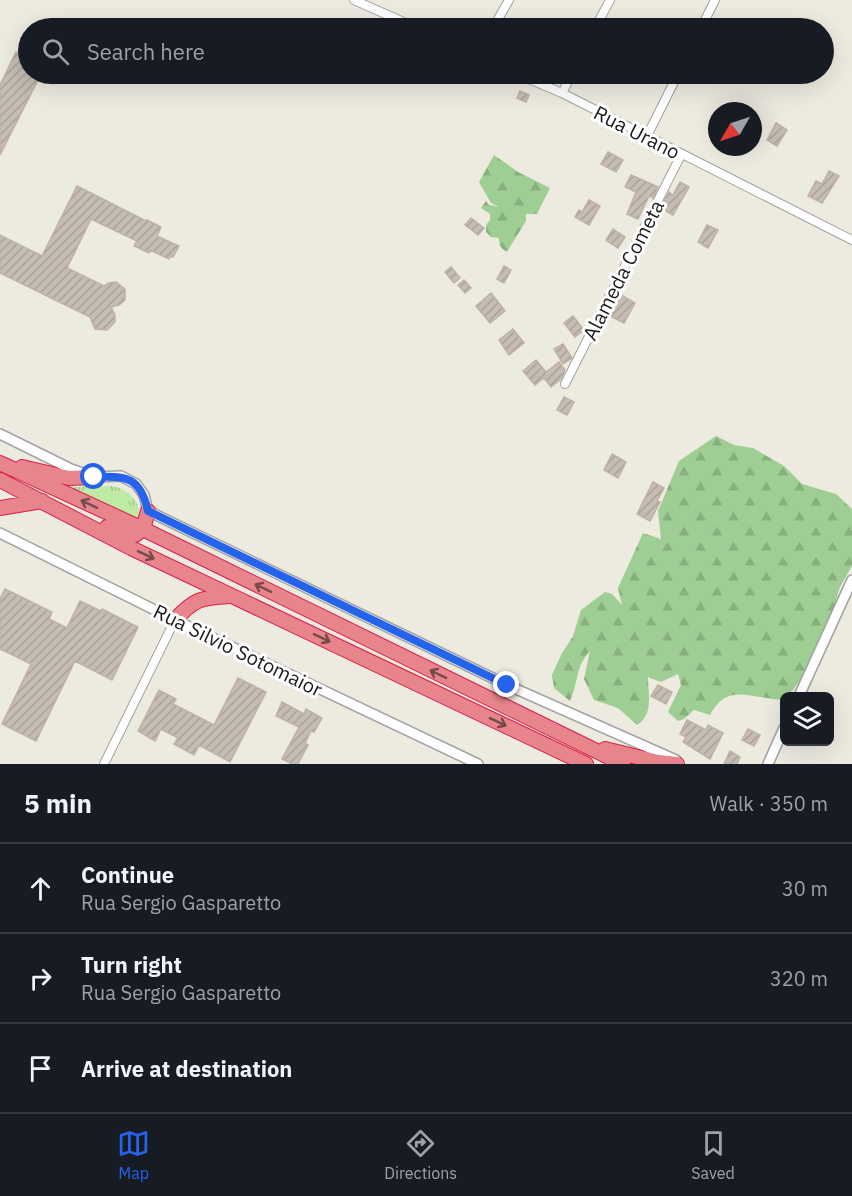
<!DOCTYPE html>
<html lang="en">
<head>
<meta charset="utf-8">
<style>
  :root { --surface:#171b24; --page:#20242c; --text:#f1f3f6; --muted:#9ea1a6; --line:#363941; --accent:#2563eb }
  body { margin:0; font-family:"IBM Plex Sans",sans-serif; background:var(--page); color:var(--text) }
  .controls { position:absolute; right:18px; bottom:18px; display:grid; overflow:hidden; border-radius:9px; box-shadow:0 6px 24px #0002 }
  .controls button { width:54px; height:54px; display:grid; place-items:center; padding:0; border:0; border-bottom:2px solid var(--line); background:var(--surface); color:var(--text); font:30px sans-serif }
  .compass { position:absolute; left:708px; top:102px; width:54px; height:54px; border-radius:50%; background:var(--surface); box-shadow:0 6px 24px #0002; rotate:231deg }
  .stop { position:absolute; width:18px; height:18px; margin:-14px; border:4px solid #2563eb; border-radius:50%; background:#fff }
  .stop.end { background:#2563eb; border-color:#fff; box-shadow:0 2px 6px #0008 }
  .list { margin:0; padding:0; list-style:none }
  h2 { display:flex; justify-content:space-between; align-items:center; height:78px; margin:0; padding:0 24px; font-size:26px }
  h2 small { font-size:20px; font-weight:400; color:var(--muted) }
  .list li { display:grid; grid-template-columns:39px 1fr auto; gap:18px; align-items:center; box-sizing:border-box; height:90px; padding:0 24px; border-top:2px solid var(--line) }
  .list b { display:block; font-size:22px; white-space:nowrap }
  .list p { margin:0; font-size:20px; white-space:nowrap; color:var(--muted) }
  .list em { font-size:20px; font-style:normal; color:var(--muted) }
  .icon { flex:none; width:33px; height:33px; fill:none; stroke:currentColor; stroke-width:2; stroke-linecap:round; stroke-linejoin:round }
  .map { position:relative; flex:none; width:852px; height:764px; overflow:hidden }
  .search { position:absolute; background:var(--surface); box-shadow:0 6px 24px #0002; left:18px; right:18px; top:18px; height:66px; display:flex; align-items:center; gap:15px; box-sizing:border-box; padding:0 21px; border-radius:33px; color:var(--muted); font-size:22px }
  .sheet { height:348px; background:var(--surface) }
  nav { display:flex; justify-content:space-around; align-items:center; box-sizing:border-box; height:84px; border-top:2px solid var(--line); background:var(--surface); font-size:16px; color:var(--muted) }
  nav a { display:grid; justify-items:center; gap:3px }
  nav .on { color:var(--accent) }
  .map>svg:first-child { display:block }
  .grass { fill:url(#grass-tufts) }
  .forest { fill:url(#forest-firs) }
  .building { fill:url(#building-hatch); stroke:#bfb2a2; stroke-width:1.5 }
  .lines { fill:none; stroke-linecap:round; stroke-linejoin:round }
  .minor-casing { stroke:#a2a2a2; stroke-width:10 }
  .tertiary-casing { stroke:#a2a2a2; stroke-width:12 }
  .motorway-casing { stroke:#d91f4b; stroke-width:16 }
  .minor { stroke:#fff; stroke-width:8 }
  .tertiary { stroke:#fff; stroke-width:9 }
  .motorway { stroke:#e8848c; stroke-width:14 }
  .oneway { stroke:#774a4e }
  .route { stroke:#2563eb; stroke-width:8 }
  .labels { text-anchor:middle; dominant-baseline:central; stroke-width:6; stroke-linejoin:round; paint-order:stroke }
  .street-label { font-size:20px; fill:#1b1b1b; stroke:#fff }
</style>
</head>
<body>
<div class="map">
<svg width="852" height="764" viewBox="0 0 852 764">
  <defs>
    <pattern id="grass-tufts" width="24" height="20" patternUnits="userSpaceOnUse" patternTransform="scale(1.5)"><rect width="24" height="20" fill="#beeaa3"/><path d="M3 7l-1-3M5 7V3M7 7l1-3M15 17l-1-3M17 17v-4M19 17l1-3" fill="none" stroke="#a3c88c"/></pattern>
    <pattern id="forest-firs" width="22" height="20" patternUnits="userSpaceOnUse" patternTransform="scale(1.5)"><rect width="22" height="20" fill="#9ece93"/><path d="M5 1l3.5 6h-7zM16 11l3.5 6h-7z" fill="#88b07e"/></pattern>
    <pattern id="building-hatch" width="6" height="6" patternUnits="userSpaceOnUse" patternTransform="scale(1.5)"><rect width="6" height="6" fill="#c5bdb3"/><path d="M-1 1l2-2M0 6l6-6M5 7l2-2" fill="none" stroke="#a9a299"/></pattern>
  </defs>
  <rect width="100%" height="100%" fill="#edeae0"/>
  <path class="grass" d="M112 486C129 489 143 503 138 521L69 487Z"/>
  <path class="forest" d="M494 155 518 172 550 188 537 214H526V221L507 252C500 248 499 245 499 238L491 237 486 232V225L490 220V214L481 208 486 201 489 205 499 207 491 203 479 182Z
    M716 436 734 445 753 448 784 466 802 484 836 494 852 509V566L840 587 828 628 808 673C797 680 793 695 782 699 777 700 772 699 768 698 740 695 726 687 710 715L694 710 684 719 678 721 668 712 681 685 678 674 661 682 648 677C648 695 654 714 637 725L618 708 594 700 584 679 590 651C575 667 579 681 570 701L554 688 552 675 561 655 573 636 581 610 605 592 612 594 622 605 618 588 643 533 661 539 658 511 679 461Z"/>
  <path class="building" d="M16 52 28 58V74H41L0 155V85Z
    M520 91 529 95 526 102 517 98Z
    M776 123 787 130 777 146 767 140Z
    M608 152 623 160 616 172 601 164Z
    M829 171 839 176 822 203 808 196 816 181 822 184Z
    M631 175 658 187 653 198 649 196 638 219 627 214 636 192 625 187Z
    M680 182 689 187 673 215 664 210 666 205 663 203 669 192 673 195Z
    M77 186 146 221 147 220 161 227 157 236 179 246 173 257 170 256 169 259 150 250 149 253 134 246 137 241 91 219 67 268 104 286 109 283 116 282 125 289V300L119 305 111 307 115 315V322L107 330 95 329 90 317 0 273V235L42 256Z
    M589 200 600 206 589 225 575 217 579 210 582 212Z
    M471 218 484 228 478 235 465 225Z
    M707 225 718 230 708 248 698 242Z
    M613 229 625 237 618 248 606 240Z
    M504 266 511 270 504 283 497 279Z
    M451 267 460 278 454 283 445 272Z
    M464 280 471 288 465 293 458 285Z
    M491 293 505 311 490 323 476 306Z
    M621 295 635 303 624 323 610 316Z
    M573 316 584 330 575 337 564 323Z
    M513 329 524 343 509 355 499 340Z
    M563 344 572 358 563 364 554 349Z
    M536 360 546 372 559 362 565 370 561 379 551 387 544 378 535 385 523 371Z
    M564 397 574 402 567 415 557 410Z
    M612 454 626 462 618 478 604 470Z
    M653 482 664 488 657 501 660 502 650 521 637 514Z
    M5 589 52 612 49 619 67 628 80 601 101 611 102 609 138 627 112 680 75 661 36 741 2 724 31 664 0 649V599Z
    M238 678 266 692 230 762 199 745 194 755 174 744 178 738 161 729 155 741 138 731 159 690 176 699 173 704 214 725Z
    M658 685 672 692 666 704 651 696Z
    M282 702 304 714 306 709 322 718 314 732 311 731 305 743 308 745 298 764H292L282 759 299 727 276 716Z
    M687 720 706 730 708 725 723 733 710 759 683 742 686 737 680 734Z
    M748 729 760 735 754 746 742 740Z
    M730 751 740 757 737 764H724Z"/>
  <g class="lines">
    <defs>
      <path id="minor" d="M354 0 417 28
        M493 28 509 0
        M595 28 610 0
        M701 28 715 0
        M517 74 562 93 852 240
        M562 93 572 74
        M647 136 678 74
        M565 384 681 155
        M104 764 175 620"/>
      <path id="tertiary" d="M0 434 71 469 94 477 121 476 136 484 144 495 148 511 507 685 676 760
        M0 533 175 620 478 764
        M799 696 852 580
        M768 764 784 728"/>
      <path id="motorway" d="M0 463 143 529 623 764
        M22 467 69 478 94 477
        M0 480 131 548 586 764
        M0 508 42 501
        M107 527 119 532 135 535 143 529 148 511
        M175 620C195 598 201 598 231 596
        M605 749 658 762 677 764"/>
    </defs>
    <use href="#minor" class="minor-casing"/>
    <use href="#tertiary" class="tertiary-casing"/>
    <use href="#motorway" class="motorway-casing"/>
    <use href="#minor" class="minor"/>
    <use href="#tertiary" class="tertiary"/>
    <use href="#motorway" class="motorway"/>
  </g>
  <defs><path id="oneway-shaft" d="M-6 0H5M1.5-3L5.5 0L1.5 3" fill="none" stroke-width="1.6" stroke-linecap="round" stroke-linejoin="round" transform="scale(1.5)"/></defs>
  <g class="oneway">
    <use href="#oneway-shaft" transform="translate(89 504) rotate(-155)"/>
    <use href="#oneway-shaft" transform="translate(146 555) rotate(25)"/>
    <use href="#oneway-shaft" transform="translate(263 588) rotate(-154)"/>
    <use href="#oneway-shaft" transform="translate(322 638) rotate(25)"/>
    <use href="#oneway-shaft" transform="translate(438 674) rotate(-154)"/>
    <use href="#oneway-shaft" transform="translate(498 722) rotate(25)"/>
  </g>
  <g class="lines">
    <path class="route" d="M94 477C126 476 140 476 148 511L507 685"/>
  </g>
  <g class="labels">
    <g class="street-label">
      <text transform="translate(637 132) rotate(27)">Rua Urano</text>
      <text transform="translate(623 270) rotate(-63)">Alameda Cometa</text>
      <text transform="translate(238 650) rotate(26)">Rua Silvio Sotomaior</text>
    </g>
  </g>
</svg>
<div class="controls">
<button><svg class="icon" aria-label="layers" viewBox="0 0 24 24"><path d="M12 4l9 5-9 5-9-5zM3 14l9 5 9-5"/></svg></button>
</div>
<svg class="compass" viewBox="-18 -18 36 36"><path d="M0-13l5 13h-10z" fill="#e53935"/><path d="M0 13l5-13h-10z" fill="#9ea1a6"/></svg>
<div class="stop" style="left:94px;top:477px"></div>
<div class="stop end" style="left:507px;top:685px"></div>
<div class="search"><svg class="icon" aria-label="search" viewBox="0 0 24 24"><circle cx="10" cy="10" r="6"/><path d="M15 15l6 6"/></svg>Search here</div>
</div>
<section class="sheet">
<h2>5 min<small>Walk · 350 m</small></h2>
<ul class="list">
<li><svg class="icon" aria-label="ahead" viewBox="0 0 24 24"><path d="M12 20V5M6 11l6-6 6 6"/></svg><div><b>Continue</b><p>Rua Sergio Gasparetto</p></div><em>30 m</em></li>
<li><svg class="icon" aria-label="right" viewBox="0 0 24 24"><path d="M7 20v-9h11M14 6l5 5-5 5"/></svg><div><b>Turn right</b><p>Rua Sergio Gasparetto</p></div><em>320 m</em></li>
<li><svg class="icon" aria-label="arrive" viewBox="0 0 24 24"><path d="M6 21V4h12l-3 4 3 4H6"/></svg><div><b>Arrive at destination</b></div></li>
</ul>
</section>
<nav>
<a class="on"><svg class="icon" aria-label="map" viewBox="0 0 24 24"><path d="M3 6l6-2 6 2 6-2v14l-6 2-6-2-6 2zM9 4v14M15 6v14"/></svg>Map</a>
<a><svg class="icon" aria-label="directions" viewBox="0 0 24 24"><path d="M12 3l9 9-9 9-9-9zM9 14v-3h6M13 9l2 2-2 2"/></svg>Directions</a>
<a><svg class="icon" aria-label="saved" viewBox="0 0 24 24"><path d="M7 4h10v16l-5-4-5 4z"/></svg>Saved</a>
</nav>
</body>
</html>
